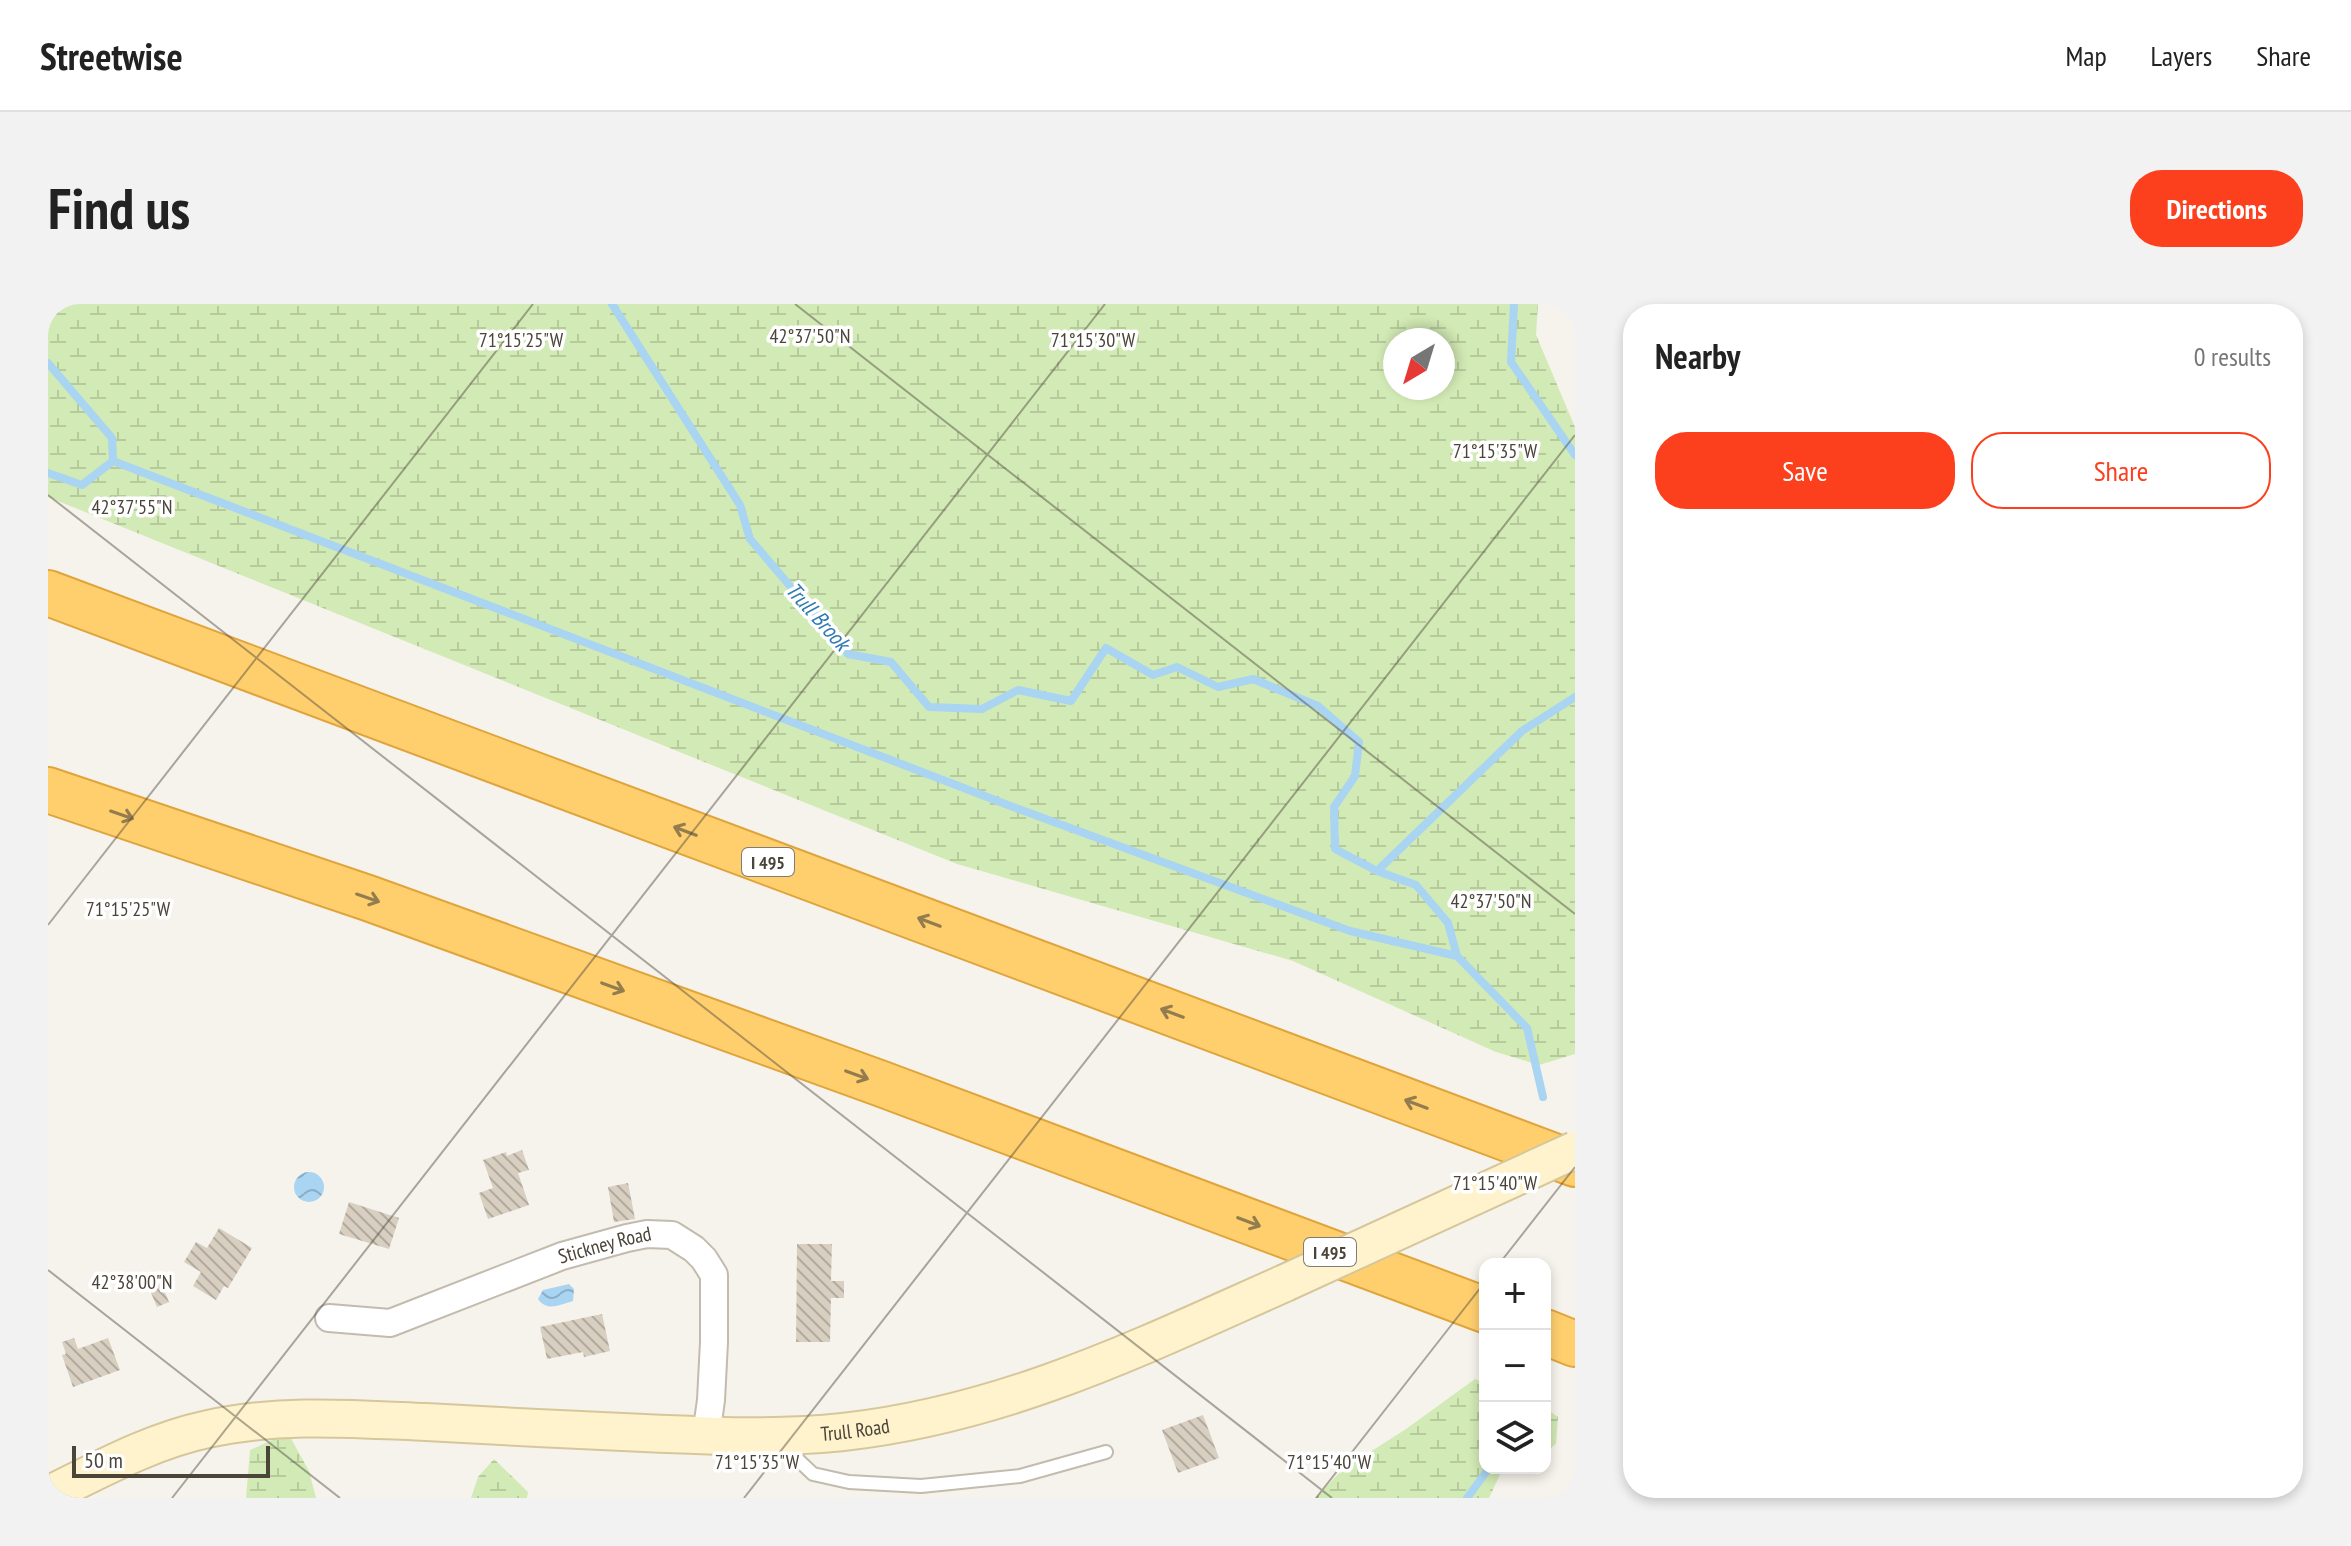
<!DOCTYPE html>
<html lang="en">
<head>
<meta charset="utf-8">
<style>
  :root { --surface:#fff; --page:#f2f2f2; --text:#222; --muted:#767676; --line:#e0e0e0; --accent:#fc3f1d }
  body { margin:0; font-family:"PT Sans Narrow",sans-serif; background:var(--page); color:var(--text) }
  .controls { position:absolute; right:24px; bottom:24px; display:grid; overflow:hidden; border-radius:16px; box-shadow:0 4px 12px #0003 }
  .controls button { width:72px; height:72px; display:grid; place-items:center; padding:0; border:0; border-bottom:2px solid var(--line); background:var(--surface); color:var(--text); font:40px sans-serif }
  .compass { position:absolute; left:1335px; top:24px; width:72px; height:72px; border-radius:50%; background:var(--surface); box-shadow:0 4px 12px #0003; rotate:218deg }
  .scale { position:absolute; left:24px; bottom:20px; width:198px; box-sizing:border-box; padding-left:8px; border:4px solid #4b4439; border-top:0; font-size:22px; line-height:28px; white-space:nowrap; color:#4b4439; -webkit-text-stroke:6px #fff; paint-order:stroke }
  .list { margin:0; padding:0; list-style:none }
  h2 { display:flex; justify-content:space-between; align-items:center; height:104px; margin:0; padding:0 32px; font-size:34px }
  h2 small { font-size:26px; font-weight:400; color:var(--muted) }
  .actions { display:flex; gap:16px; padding:24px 32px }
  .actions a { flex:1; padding:18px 0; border:2px solid var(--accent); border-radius:32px; text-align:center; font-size:28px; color:var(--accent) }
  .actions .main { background:var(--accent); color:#fff }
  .icon { flex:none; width:44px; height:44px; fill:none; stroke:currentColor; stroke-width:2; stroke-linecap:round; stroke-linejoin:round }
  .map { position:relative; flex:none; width:1527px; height:1194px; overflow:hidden; border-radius:32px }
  header { display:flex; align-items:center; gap:48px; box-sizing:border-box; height:112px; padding:0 40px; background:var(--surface); border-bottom:2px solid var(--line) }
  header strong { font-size:38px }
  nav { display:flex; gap:44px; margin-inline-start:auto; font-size:28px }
  .intro { display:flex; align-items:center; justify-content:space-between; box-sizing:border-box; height:192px; padding:0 48px }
  h1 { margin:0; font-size:56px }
  .button { padding:20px 36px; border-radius:32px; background:var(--accent); color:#fff; font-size:28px; font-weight:700 }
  main { display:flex; gap:48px; padding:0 48px }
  aside { flex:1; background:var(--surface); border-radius:32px; box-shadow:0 4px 12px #0003 }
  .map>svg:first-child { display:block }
  .wetland { fill:url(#wetland-marsh); fill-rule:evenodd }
  .water { fill:url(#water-waves) }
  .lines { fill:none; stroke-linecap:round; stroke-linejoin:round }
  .stream { stroke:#a9d4f2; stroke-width:8 }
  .building { fill:url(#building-back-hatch) }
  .lane-casing { stroke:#c2bbae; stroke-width:16 }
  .street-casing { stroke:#c2bbae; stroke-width:30 }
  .secondary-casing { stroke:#d6c79b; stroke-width:40 }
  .highway-casing { stroke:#e0a43c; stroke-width:48 }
  .lane { stroke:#fff; stroke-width:12 }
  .street { stroke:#fff; stroke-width:26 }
  .secondary { stroke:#fff3cd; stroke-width:36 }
  .highway { stroke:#ffcf6e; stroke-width:44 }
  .secondary-bridge-casing { stroke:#d6c79b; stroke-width:40; stroke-linecap:butt }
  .secondary-bridge { stroke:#fff3cd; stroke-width:36 }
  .oneway { stroke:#937c4e }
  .ticks { fill:none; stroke:#4b4439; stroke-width:2; stroke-opacity:0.45 }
  .labels { text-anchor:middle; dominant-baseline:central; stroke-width:7; stroke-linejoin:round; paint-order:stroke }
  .shield { fill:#fff; stroke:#817c74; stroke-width:2 }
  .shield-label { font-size:18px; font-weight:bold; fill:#4b4439 }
  .street-label { font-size:20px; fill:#4b4439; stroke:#fff }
  .water-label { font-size:22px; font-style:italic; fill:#2e7ab2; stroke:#fff }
  .ticks-label { font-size:20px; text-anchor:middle; fill:#4b4439; stroke:#fff; stroke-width:7; stroke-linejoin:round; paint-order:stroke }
</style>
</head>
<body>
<header>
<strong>Streetwise</strong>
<nav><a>Map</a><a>Layers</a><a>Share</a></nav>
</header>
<div class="intro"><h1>Find us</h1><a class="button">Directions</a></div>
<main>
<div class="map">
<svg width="1527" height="1194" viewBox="0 0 1527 1194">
  <defs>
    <pattern id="wetland-marsh" width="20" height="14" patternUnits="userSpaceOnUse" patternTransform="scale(2)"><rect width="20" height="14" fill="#d2eab5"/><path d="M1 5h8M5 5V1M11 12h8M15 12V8" fill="none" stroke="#b6ca9c"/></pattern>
    <pattern id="water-waves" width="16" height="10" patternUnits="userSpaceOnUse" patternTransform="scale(2)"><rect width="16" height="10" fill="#a9d4f2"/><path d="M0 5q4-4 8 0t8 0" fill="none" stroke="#8caec5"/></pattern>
    <pattern id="building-back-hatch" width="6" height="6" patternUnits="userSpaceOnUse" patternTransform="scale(2)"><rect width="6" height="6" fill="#d8cfc1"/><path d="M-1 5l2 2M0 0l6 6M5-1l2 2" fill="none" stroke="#b1aa9e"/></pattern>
  </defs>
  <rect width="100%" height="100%" fill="#f6f3ec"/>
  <path class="wetland" d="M0 0H1490L1488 31 1527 123V750L1491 761 1448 748 1245 657 909 560 0 193ZM1347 36H1395V84H1347Z
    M1427 1075 1437 1079V1164H1455L1441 1194H1267L1294 1166 1358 1125Z
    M1497 1104 1510 1113 1508 1140 1497 1148Z
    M240 1129 261 1167 268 1194H198L202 1146Z
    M446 1155 480 1188 479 1194H423L430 1173Z"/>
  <path class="water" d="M246 883a15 15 0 1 1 30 0a15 15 0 1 1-30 0Z
    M521 980 526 985 525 997C511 1001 499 1008 490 995L495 986Z"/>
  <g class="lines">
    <path class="stream" d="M564 0 692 201 702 235 800 350 843 358 881 403 934 405 970 386 1023 397 1058 344 1105 371 1129 363 1170 383 1205 375 1270 402 1311 438 1307 472 1286 503 1287 545 1329 567 1368 581 1400 619 1409 652 1479 724 1495 793
      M1466 0 1463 58 1527 151
      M0 59 64 134 65 157 960 501 1302 627 1409 652
      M0 169 34 181 65 157
      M1329 567 1474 427 1527 393
      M1419 1194 1441 1164"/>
  </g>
  <path class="building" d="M474 846 481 866 470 869 481 901 440 915 431 889 445 884 435 856 458 848 459 852Z
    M580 879 587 915 566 918 560 883Z
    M301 898 351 914 341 945 291 930Z
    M171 924 204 944 180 984 176 982 168 996 145 982 153 968 136 958 148 938 159 944Z
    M749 940H784L783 977H796V994H783L782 1038H748Z
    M113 979 121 998 109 1003 101 984Z
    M554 1010 562 1047 536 1053 535 1048 499 1055 492 1023Z
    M26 1034 30 1045 60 1034 72 1066 25 1083 14 1051 18 1050 14 1038Z
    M1155 1111 1171 1154 1130 1169 1114 1126Z"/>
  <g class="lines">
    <defs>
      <path id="lane" d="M739 1137 746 1152 765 1170 801 1178 873 1182 972 1172 1058 1148"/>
      <g id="street">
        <path id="s1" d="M281 1014 342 1019 514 952 579 934 599 930 624 931 646 945 656 955 666 971V1038L663 1096 658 1132"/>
      </g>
      <g id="secondary">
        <path id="s2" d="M0 1191C51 1166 103 1137 160 1125 231 1109 306 1115 378 1118 451 1122 523 1126 596 1129 662 1132 729 1135 795 1128 957 1110 1091 1044 1237 979"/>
      </g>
      <path id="highway" d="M0 289 1527 860
        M0 486 320 594 834 780 1437 1006
        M1497 1028 1527 1040"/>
    </defs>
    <use href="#lane" class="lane-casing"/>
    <use href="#street" class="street-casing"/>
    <use href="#secondary" class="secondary-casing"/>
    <use href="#highway" class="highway-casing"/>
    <use href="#lane" class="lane"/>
    <use href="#street" class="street"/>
    <use href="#secondary" class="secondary"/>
    <use href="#highway" class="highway"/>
    <defs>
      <path id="secondary-bridge" d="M1237 979 1527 846"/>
    </defs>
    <use href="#secondary-bridge" class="secondary-bridge-casing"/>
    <use href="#secondary-bridge" class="secondary-bridge"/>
  </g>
  <defs><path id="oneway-shaft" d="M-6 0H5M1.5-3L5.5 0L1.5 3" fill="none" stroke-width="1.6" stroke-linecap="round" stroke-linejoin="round" transform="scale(2)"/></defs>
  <g class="oneway">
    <use href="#oneway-shaft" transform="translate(74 511) rotate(19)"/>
    <use href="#oneway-shaft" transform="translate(637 527) rotate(-159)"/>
    <use href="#oneway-shaft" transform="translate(320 594) rotate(19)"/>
    <use href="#oneway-shaft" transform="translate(881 618) rotate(-159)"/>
    <use href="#oneway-shaft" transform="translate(565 683) rotate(20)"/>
    <use href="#oneway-shaft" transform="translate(1124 709) rotate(-159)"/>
    <use href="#oneway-shaft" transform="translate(809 771) rotate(20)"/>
    <use href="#oneway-shaft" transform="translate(1368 800) rotate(-159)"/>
    <use href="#oneway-shaft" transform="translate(1201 918) rotate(21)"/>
  </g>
  <path class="ticks" d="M747 0 1527 610M0 191 1284 1194M0 621 485 0M1451 960 1527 863M0 966 292 1194M124 1194 1057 0M696 1194 1527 131M1268 1194 1437 978"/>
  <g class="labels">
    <g class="shield">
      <rect x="694" y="544" width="52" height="28" rx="6"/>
      <rect x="1256" y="934" width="52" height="28" rx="6"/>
    </g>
    <g class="shield-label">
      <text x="720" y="558">I 495</text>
      <text x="1282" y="948">I 495</text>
    </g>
    <g class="street-label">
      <text stroke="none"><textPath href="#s1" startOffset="290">Stickney Road</textPath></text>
      <text stroke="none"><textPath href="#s2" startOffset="822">Trull Road</textPath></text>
    </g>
    <g class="water-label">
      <text transform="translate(770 312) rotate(48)">Trull Brook</text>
    </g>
  </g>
  <g class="ticks-label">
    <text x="762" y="39">42°37'50"N</text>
    <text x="473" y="43">71°15'25"W</text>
    <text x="1045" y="43">71°15'30"W</text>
    <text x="1447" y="154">71°15'35"W</text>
    <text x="84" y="210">42°37'55"N</text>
    <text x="1443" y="604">42°37'50"N</text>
    <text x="80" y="612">71°15'25"W</text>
    <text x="1447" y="886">71°15'40"W</text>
    <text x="84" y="985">42°38'00"N</text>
    <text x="709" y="1165">71°15'35"W</text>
    <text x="1281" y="1165">71°15'40"W</text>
  </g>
</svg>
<div class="controls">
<button>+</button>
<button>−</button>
<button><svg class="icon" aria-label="layers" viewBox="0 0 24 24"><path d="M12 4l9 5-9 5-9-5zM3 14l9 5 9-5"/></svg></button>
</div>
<svg class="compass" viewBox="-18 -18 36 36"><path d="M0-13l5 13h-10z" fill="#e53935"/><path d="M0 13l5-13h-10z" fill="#767676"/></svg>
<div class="scale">50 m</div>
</div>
<aside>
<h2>Nearby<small>0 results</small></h2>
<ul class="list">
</ul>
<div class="actions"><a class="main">Save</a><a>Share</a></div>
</aside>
</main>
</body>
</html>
